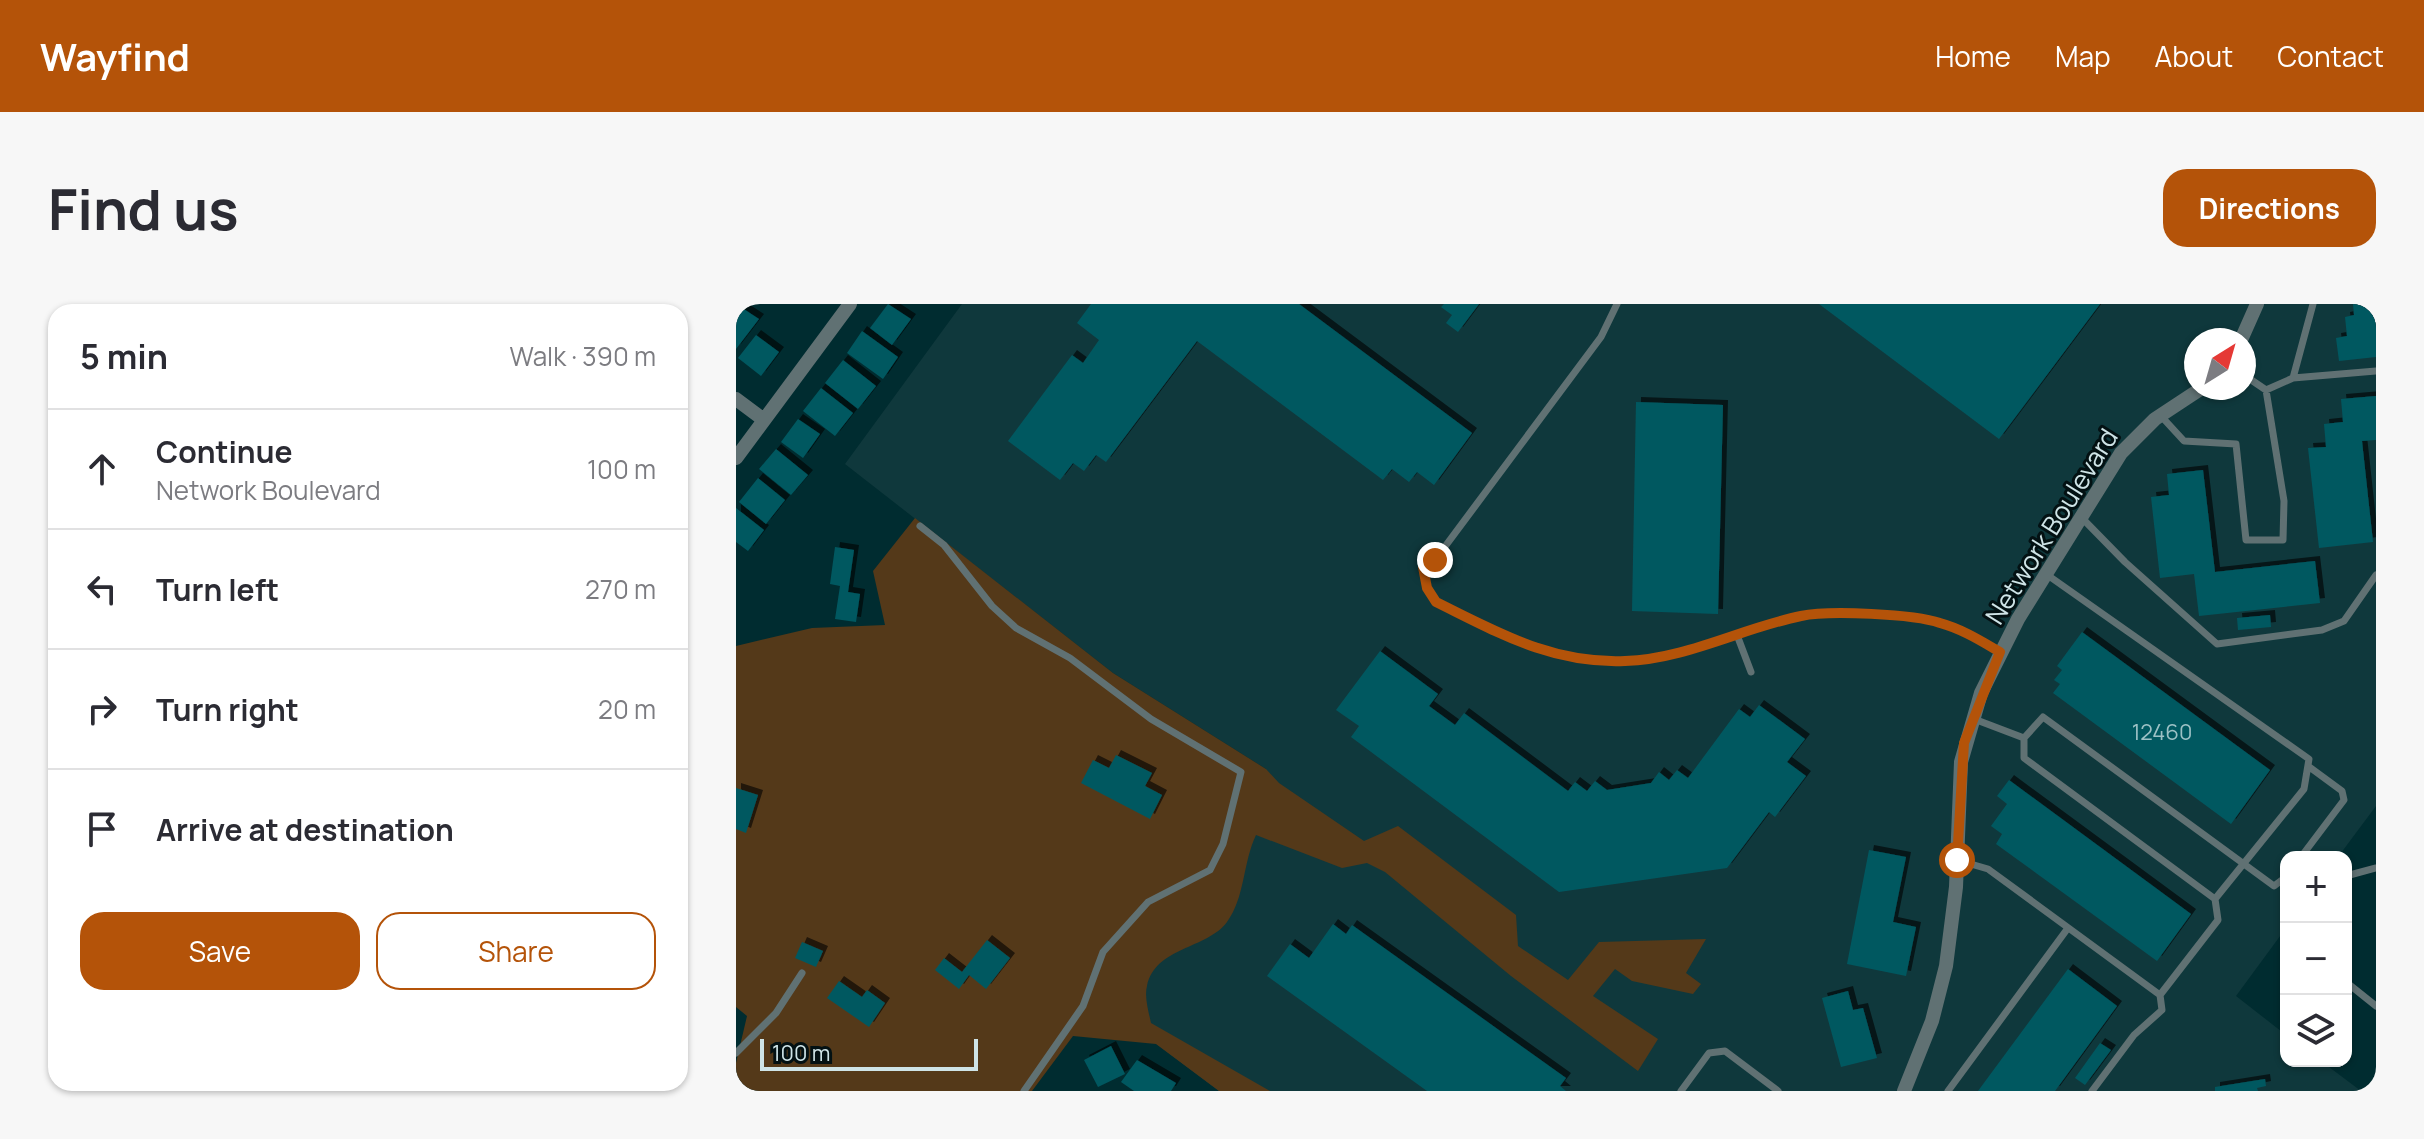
<!DOCTYPE html>
<html lang="en">
<head>
<meta charset="utf-8">
<style>
  :root { --surface:#fff; --page:#f7f7f7; --text:#2b2b33; --muted:#7c7c81; --line:#e1e1e2; --accent:#b45309 }
  body { margin:0; font-family:Manrope,sans-serif; background:var(--page); color:var(--text) }
  .controls { position:absolute; right:24px; bottom:24px; display:grid; overflow:hidden; border-radius:16px; box-shadow:0 2px 6px #0004 }
  .controls button { width:72px; height:72px; display:grid; place-items:center; padding:0; border:0; border-bottom:2px solid var(--line); background:var(--surface); color:var(--text); font:40px sans-serif }
  .compass { position:absolute; left:1448px; top:24px; width:72px; height:72px; border-radius:50%; background:var(--surface); box-shadow:0 2px 6px #0004; rotate:37deg }
  .scale { position:absolute; left:24px; bottom:20px; width:218px; box-sizing:border-box; padding-left:8px; border:4px solid #cfe4e7; border-top:0; font-size:22px; line-height:28px; white-space:nowrap; color:#cfe4e7; -webkit-text-stroke:6px #031113; paint-order:stroke }
  .stop { position:absolute; width:24px; height:24px; margin:-18px; border:6px solid #b45309; border-radius:50%; background:#fff }
  .stop.end { background:#b45309; border-color:#fff; box-shadow:0 2px 8px #0008 }
  .list { margin:0; padding:0; list-style:none }
  h2 { display:flex; justify-content:space-between; align-items:center; height:104px; margin:0; padding:0 32px; font-size:34px }
  h2 small { font-size:26px; font-weight:400; color:var(--muted) }
  .list li { display:grid; grid-template-columns:52px 1fr auto; gap:24px; align-items:center; box-sizing:border-box; height:120px; padding:0 32px; border-top:2px solid var(--line) }
  .list b { display:block; font-size:30px; white-space:nowrap }
  .list p { margin:0; font-size:26px; white-space:nowrap; color:var(--muted) }
  .list em { font-size:26px; font-style:normal; color:var(--muted) }
  .actions { display:flex; gap:16px; padding:24px 32px }
  .actions a { flex:1; padding:18px 0; border:2px solid var(--accent); border-radius:24px; text-align:center; font-size:28px; color:var(--accent) }
  .actions .main { background:var(--accent); color:#fff }
  .icon { flex:none; width:44px; height:44px; fill:none; stroke:currentColor; stroke-width:2; stroke-linecap:round; stroke-linejoin:round }
  .map { position:relative; flex:none; width:1640px; height:787px; overflow:hidden; border-radius:24px }
  header { display:flex; align-items:center; gap:48px; box-sizing:border-box; height:112px; padding:0 40px; background:var(--accent); color:#fff }
  header strong { font-size:38px }
  nav { display:flex; gap:44px; margin-inline-start:auto; font-size:28px }
  .intro { display:flex; align-items:center; justify-content:space-between; box-sizing:border-box; height:192px; padding:0 48px }
  h1 { margin:0; font-size:56px }
  .button { padding:20px 36px; border-radius:24px; background:var(--accent); color:#fff; font-size:28px; font-weight:700 }
  main { display:flex; gap:48px; padding:0 48px }
  aside { flex:1; background:var(--surface); border-radius:24px; box-shadow:0 2px 6px #0004 }
  .map>svg:first-child { display:block }
  .built { fill:#0f383c; fill-rule:evenodd }
  .green { fill:#543919 }
  .building { fill:#035860; filter:url(#shadow) }
  .lines { fill:none; stroke-linecap:round; stroke-linejoin:round }
  .lane { stroke:#607173; stroke-width:7 }
  .street { stroke:#607173; stroke-width:14 }
  .route { stroke:#b45309; stroke-width:10 }
  .labels { text-anchor:middle; dominant-baseline:central; stroke-width:6; stroke-linejoin:round; paint-order:stroke }
  .number-label { font-size:22px; fill:#9cc1c5 }
  .street-label { font-size:26px; fill:#cfe4e7; stroke:#031113 }
</style>
</head>
<body>
<header>
<strong>Wayfind</strong>
<nav><a>Home</a><a>Map</a><a>About</a><a>Contact</a></nav>
</header>
<div class="intro"><h1>Find us</h1><a class="button">Directions</a></div>
<main>
<aside>
<h2>5 min<small>Walk · 390 m</small></h2>
<ul class="list">
<li><svg class="icon" aria-label="ahead" viewBox="0 0 24 24"><path d="M12 20V5M6 11l6-6 6 6"/></svg><div><b>Continue</b><p>Network Boulevard</p></div><em>100 m</em></li>
<li><svg class="icon" aria-label="left" viewBox="0 0 24 24"><path d="M17 20v-9H6M10 6l-5 5 5 5"/></svg><div><b>Turn left</b></div><em>270 m</em></li>
<li><svg class="icon" aria-label="right" viewBox="0 0 24 24"><path d="M7 20v-9h11M14 6l5 5-5 5"/></svg><div><b>Turn right</b></div><em>20 m</em></li>
<li><svg class="icon" aria-label="arrive" viewBox="0 0 24 24"><path d="M6 21V4h12l-3 4 3 4H6"/></svg><div><b>Arrive at destination</b></div></li>
</ul>
<div class="actions"><a class="main">Save</a><a>Share</a></div>
</aside>
<div class="map">
<svg width="1640" height="787" viewBox="0 0 1640 787">
  <defs>
    <filter id="shadow"><feDropShadow dx="5" dy="-5" stdDeviation="0" flood-color="#0009"/></filter>
  </defs>
  <rect width="100%" height="100%" fill="#002c30"/>
  <path class="built" d="M226 0H1640V502L1602 553H1550V624L1500 692 1550 731V757H1585L1625 787H483L363 697 530 465 377 369 109 160ZM1460 36H1508V84H1460Z"/>
  <path class="green" d="M179 214 377 369 530 465 543 479 628 537 662 522 780 611 782 642 832 676 863 638 970 635 950 669 965 680 957 690 896 677 879 665 857 692 922 735 902 767 775 672 649 568 631 559 606 564 520 531C507 558 509 594 491 618 471 645 419 643 411 682 408 693 413 709 415 719L534 787H483L420 740 337 732 296 787H0V759L11 712 0 703V342L76 324 149 321 137 267Z"/>
  <path class="building" d="M0 0 23 15 0 45Z
    M152 0 175 15 156 41 134 24Z
    M355 0H563L736 129 698 181 681 168 673 178 656 165 647 176 461 37 370 158 360 151 348 167 337 159 324 176 272 137 336 51 347 59 363 36 341 19Z
    M708 0H743L722 28 710 19 716 11 705 3Z
    M1083 0H1364L1263 135Z
    M1617 0H1640V53L1603 57 1600 34 1611 32 1609 13 1618 11Z
    M126 27 162 53 147 75 111 49Z
    M20 31 43 48 25 72 2 54Z
    M107 56 140 82 122 105 89 79Z
    M85 84 117 109 99 132 67 107Z
    M1640 92V136L1626 137 1637 238 1583 244 1572 144 1590 143 1588 120 1607 118 1605 95Z
    M900 98 987 101 982 310 896 307Z
    M62 115 84 130 67 154 45 138Z
    M40 145 72 171 55 191 23 165Z
    M1467 166 1479 268 1579 257 1584 299 1463 312 1458 270 1424 274 1415 193 1433 191 1431 170Z
    M22 174 49 196 30 220 3 198Z
    M0 204 28 226 12 247 0 238Z
    M99 243 118 246 112 288 124 290 120 318 99 315 104 282 94 280Z
    M1534 311 1535 323 1502 326 1501 314Z
    M1346 328 1534 466 1495 520 1317 389 1324 380 1318 376 1326 366 1321 362Z
    M644 347 702 390 693 402 719 421 728 409 832 487 839 478 851 487 859 477 871 486 915 479 923 468 933 476 941 466 952 474 1003 405 1014 413 1023 401 1069 435 1051 458 1070 472 1039 513 1033 508 991 564 823 588 615 433 623 422 600 406Z
    M380 451 416 469 409 482 426 491 414 515 345 479 357 456 373 464Z
    M1273 476 1455 610 1421 657 1260 540 1266 530 1255 522 1271 500 1261 492Z
    M0 484 22 491 10 529 0 525Z
    M1133 546 1170 553 1157 618 1180 623 1170 672 1111 660Z
    M597 620 610 630 616 621 830 774 824 782 830 787H691L531 672 554 640 573 654Z
    M251 636 274 654 250 685 233 671 223 685 199 666 208 654 226 668Z
    M66 638 87 647 80 663 59 654Z
    M1332 665 1381 702 1319 787H1242Z
    M103 677 126 693 131 686 149 699 133 723 91 694Z
    M1112 687 1117 706 1127 704 1141 754 1105 763 1086 694Z
    M1364 739 1375 746 1349 781 1339 774Z
    M375 742 389 770 362 783 348 756Z
    M401 756 440 779 435 787H398L385 778Z
    M1529 775 1530 782 1521 784 1522 787H1479V783Z"/>
  <g class="lines">
    <path class="lane" d="M881 0 865 33 699 256 687 263 691 284 700 298C763 329 816 359 889 357 950 356 1006 324 1065 312 1093 306 1177 310 1204 319 1226 325 1245 337 1264 348
      M1508 71 1530 86 1557 74 1577 0
      M1557 74 1640 67
      M1425 112 1448 137 1500 140 1510 236H1547L1548 197 1530 86
      M1345 213 1389 258 1481 340 1586 326 1608 317 1640 271
      M184 222 208 241 256 302 280 324 334 354 415 415 505 468 487 540 474 566 412 598 367 648 347 702 288 787
      M1310 270 1573 455 1568 485 1479 595 1482 616 1424 691 1426 706 1398 731 1356 787
      M1001 331 1015 368
      M1238 415 1288 434 1307 413 1538 582 1550 573
      M1288 434V454L1479 595
      M1565 553 1608 496 1606 487 1572 462
      M1221 556 1252 565 1424 691
      M1610 572 1640 564
      M1610 678 1640 702
      M0 749 40 709 66 669
      M945 787 973 749 989 747 1042 787
      M1212 787 1332 624"/>
    <path class="street" d="M1505 36 1521 0
      M0 95 28 116
      M0 154 114 0
      M1168 787 1196 717 1210 662 1220 583 1225 458 1245 389 1282 315 1385 149 1419 115 1466 84"/>
  </g>
  <g class="lines">
    <path class="route" d="M699 256 687 263 691 284 700 298C763 329 816 360 889 357 950 355 1006 324 1065 312 1093 306 1178 310 1204 319 1226 325 1245 337 1264 348L1228 439 1221 556"/>
  </g>
  <g class="labels">
    <g class="number-label">
      <text x="1426" y="428">12460</text>
    </g>
    <g class="street-label">
      <text transform="translate(1315 222) rotate(-58)">Network Boulevard</text>
    </g>
  </g>
</svg>
<div class="controls">
<button>+</button>
<button>−</button>
<button><svg class="icon" aria-label="layers" viewBox="0 0 24 24"><path d="M12 4l9 5-9 5-9-5zM3 14l9 5 9-5"/></svg></button>
</div>
<svg class="compass" viewBox="-18 -18 36 36"><path d="M0-13l5 13h-10z" fill="#e53935"/><path d="M0 13l5-13h-10z" fill="#7c7c81"/></svg>
<div class="scale">100 m</div>
<div class="stop" style="left:1221px;top:556px"></div>
<div class="stop end" style="left:699px;top:256px"></div>
</div>
</main>
</body>
</html>
